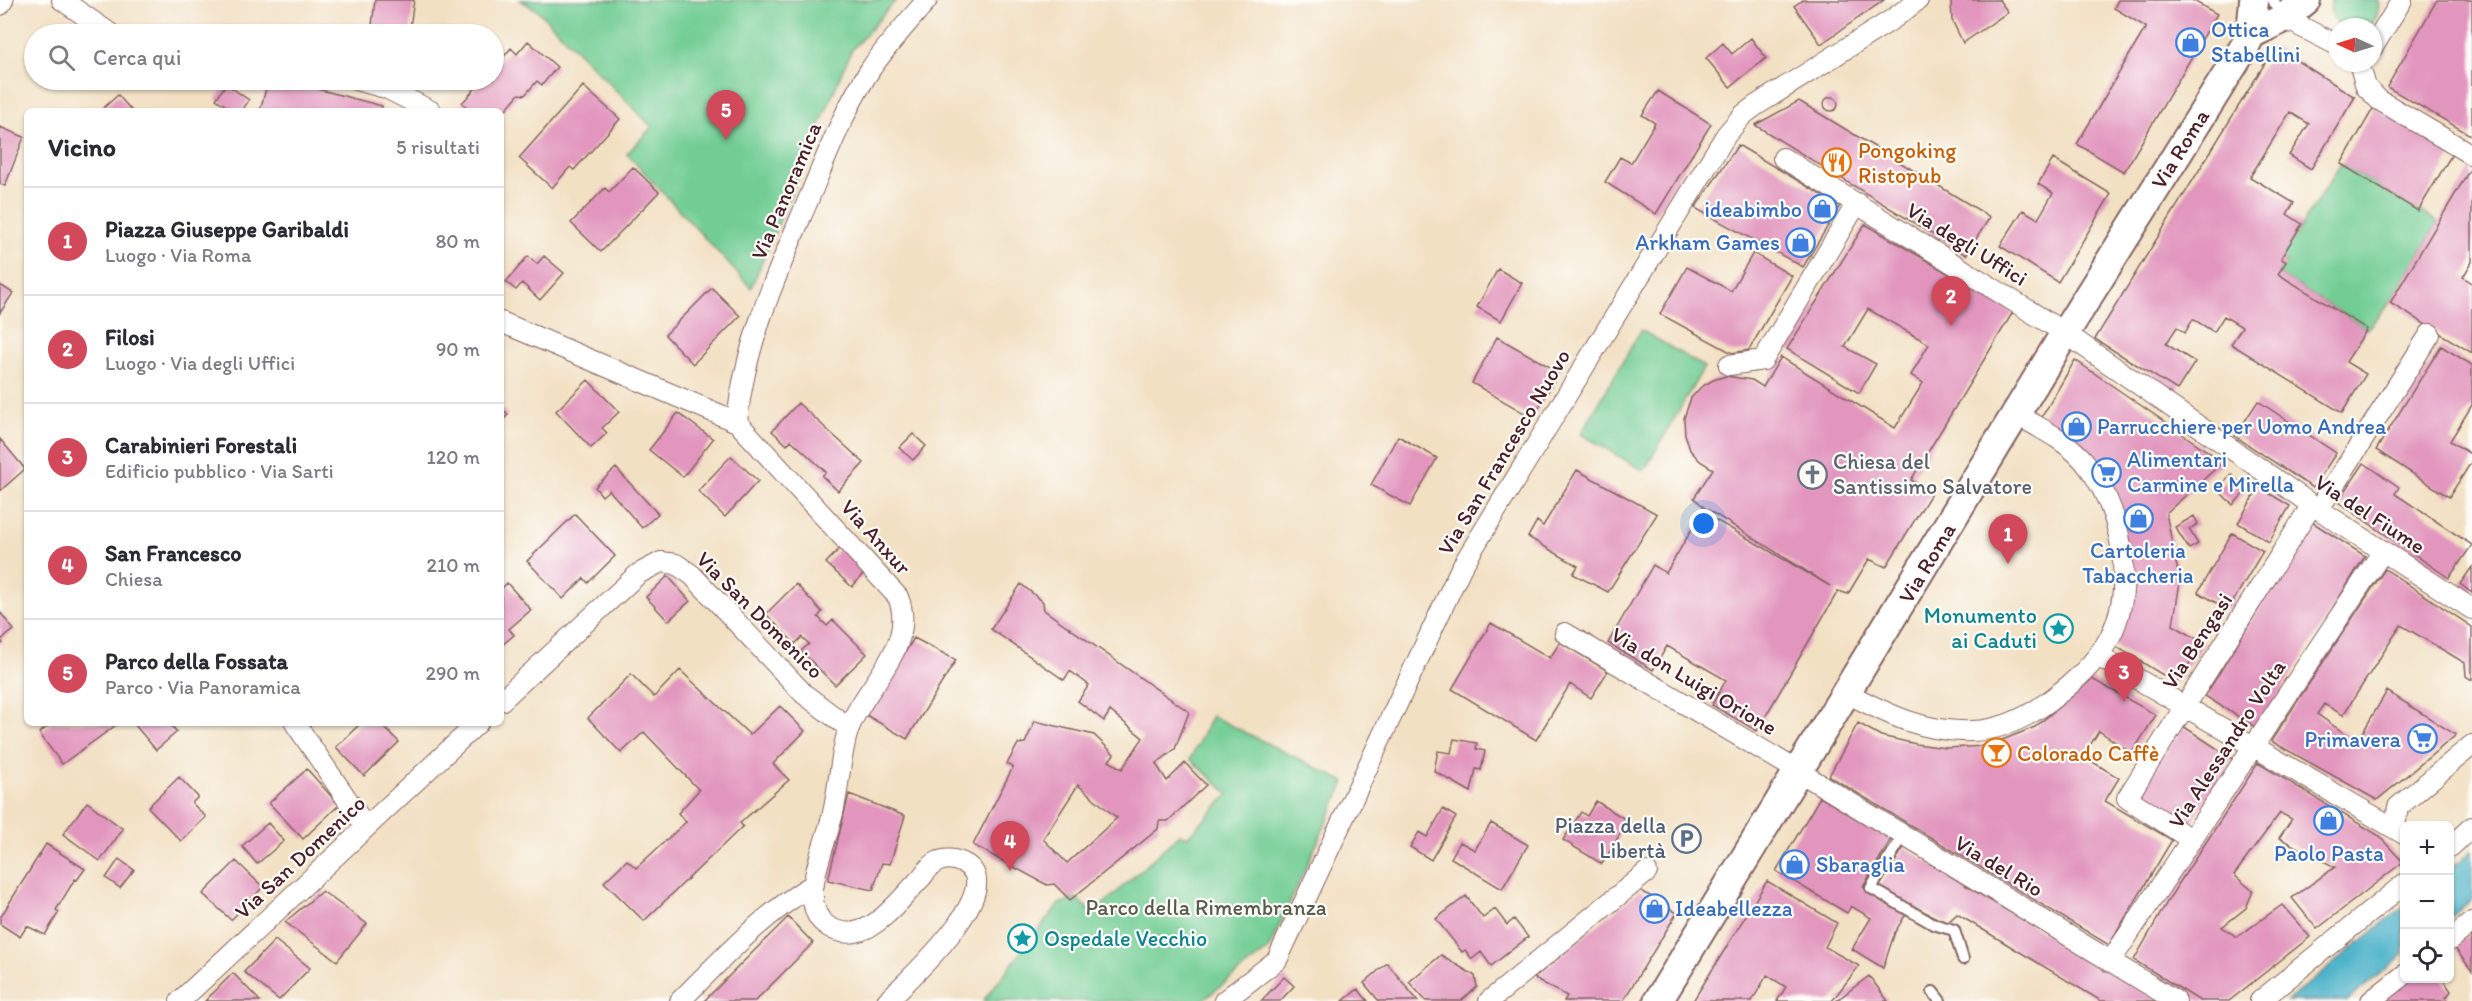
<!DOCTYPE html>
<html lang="it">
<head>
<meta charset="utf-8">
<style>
  :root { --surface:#fff; --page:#f2f2f3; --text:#2b2b33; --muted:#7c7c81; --line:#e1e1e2; --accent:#d1495b }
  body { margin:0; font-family:Itim,sans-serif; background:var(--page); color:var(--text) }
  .controls { position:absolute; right:18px; bottom:18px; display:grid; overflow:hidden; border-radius:9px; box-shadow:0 2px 4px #0004 }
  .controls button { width:54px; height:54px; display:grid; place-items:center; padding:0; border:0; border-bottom:2px solid var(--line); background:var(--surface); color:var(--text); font:30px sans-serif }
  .compass { position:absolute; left:2328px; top:18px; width:54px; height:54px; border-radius:50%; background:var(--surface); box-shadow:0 2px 4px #0004; rotate:274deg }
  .you { position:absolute; left:1704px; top:524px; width:21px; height:21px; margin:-15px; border:4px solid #fff; border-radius:50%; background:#1a73e8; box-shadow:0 0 0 9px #1a73e833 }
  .badge { display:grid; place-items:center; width:39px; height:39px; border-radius:50%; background:var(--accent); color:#fff; font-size:20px; font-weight:700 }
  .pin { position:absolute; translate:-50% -50px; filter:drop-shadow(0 2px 3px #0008) }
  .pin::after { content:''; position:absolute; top:32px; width:21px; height:18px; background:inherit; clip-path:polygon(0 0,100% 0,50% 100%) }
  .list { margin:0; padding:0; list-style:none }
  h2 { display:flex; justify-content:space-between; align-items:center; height:78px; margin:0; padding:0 24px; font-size:26px }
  h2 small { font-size:20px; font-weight:400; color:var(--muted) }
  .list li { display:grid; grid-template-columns:39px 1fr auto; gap:18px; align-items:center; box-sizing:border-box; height:108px; padding:0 24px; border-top:2px solid var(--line) }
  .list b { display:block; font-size:22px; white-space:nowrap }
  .list p { margin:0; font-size:20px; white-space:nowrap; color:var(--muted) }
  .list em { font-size:20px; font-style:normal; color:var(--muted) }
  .icon { flex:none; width:33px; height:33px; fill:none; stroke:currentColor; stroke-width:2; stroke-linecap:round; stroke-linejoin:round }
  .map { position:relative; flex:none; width:2472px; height:1001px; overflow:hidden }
  .search { position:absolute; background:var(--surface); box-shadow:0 2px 4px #0004; left:24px; top:24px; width:480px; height:66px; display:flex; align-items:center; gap:15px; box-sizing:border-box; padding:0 21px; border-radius:33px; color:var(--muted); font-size:22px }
  .panel { position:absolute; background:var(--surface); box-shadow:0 2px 4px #0004; left:24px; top:108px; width:480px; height:618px; border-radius:9px }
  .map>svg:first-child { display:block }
  .green { fill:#72cd94; stroke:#5e7660; stroke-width:1.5 }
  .water { fill:#4bb2c9; stroke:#4a687a; stroke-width:1.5 }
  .building { fill:#e296be; fill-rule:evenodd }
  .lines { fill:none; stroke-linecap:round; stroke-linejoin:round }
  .service-casing { stroke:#856360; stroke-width:14 }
  .minor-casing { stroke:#856360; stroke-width:22 }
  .secondary-casing { stroke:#856360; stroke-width:32 }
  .service { stroke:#fff; stroke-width:10 }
  .minor { stroke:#fff; stroke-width:20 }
  .secondary { stroke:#fff; stroke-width:28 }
  .labels { text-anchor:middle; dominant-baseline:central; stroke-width:4.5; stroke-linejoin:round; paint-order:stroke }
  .shop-label { font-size:22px; fill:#366cbe; stroke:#fdfcf7; text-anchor:start }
  .street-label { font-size:22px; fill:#4a1f2b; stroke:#fdfcf7 }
  .food-label { font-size:22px; fill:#c56008; stroke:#fdfcf7; text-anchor:start }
  .worship-label { font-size:22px; fill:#5b616d; stroke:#fdfcf7; text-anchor:start }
  .culture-label { font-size:22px; fill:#0d838f; stroke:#fdfcf7; text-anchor:end }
  .service-label { font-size:22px; fill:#4e5e75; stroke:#fdfcf7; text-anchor:end }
  .park-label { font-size:22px; fill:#585c50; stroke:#fdfcf7 }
</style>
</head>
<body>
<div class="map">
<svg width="2472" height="1001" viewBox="0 0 2472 1001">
  <rect width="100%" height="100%" fill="#fdfcf7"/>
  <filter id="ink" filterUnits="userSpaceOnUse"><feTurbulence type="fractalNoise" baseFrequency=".0167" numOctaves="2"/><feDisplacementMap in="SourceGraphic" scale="12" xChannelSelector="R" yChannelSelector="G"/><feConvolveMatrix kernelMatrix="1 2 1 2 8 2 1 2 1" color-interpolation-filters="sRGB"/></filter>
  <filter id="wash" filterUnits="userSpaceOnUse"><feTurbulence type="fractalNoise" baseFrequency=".008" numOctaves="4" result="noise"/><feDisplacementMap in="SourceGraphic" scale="24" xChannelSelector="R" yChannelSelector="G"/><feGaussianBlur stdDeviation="1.35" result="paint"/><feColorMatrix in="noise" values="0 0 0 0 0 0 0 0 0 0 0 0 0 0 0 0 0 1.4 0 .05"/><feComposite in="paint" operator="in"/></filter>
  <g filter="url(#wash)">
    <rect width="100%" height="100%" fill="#f2e0c3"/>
    <path class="green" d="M520 0H896L851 51 751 288 627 154 652 127 538 11Z
      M2331 0H2378C2380 11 2377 20 2368 27H2341C2332 20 2329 11 2331 0Z
      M2341 164 2438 222 2390 303 2367 329 2278 274 2286 262 2281 258Z
      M1641 330 1704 367 1644 471 1581 434Z
      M1212 716 1345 782 1268 950 1201 1001H983L1059 904 1076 898 1093 914 1180 834 1187 837 1229 794 1190 759Z"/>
    <path class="water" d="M2472 851V900L2450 918V869Z
      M2404 906V954L2347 1001H2287Z"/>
    <g id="blocks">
      <path class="building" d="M375 0H414L409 34H371Z
        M1803 0H1884L1821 44 1794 6Z
        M1951 0H1999L2008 12 1963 43 1952 20Z
        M2118 0H2192L2217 14 2124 172 2077 144 2146 27 2114 8Z
        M2437 0H2472V136L2387 87Z
        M1751 38 1766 58 1730 87 1706 58 1723 43 1732 54Z
        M528 41 557 67 542 85 537 81 525 95 519 94 501 115V111H471L462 103 483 80H494V68L511 48 517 54Z
        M2275 47 2355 97 2311 169 2289 155 2309 124 2290 112 2250 177 2294 203 2287 214 2302 224 2281 258 2286 262 2278 274 2367 329 2346 362 2366 374 2342 413 2231 344 2242 327 2224 316 2214 332 2193 319 2185 333 2177 327 2166 344 2195 362 2177 390 2095 339Z
        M268 81 290 87 291 82 382 106 381 111H260Z
        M226 84 249 100 242 111H234L216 99Z
        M583 86 620 119 574 170 570 167 552 188 519 158Z
        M1658 91 1711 124 1656 214 1605 182 1620 157 1631 163 1655 123 1642 115Z
        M118 95 132 111H100Z
        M1824 104a7 7 0 1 1 14 0a7 7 0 1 1-14 0Z
        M1799 101 1990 217 1966 255 1755 125Z
        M2374 107 2452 154 2418 211 2341 164Z
        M0 127 24 137 5 186 0 184Z
        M1738 145 1840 206 1803 267 1695 208Z
        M2053 159 2111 194 2058 282 2000 246 2023 210 2038 219 2053 193 2038 184Z
        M2472 166V262L2463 277 2472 283V353L2390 303Z
        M633 167 659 192 601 252 571 223 605 188 609 192Z
        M1865 224 2013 312 1911 480 1932 492 1886 567 1869 559 1848 594 1838 591 1757 731 1712 705 1726 680 1667 646 1653 670 1608 643 1653 565 1666 573 1702 512 1830 586 1705 508 1694 498 1713 469 1700 461 1690 450 1685 434 1684 418 1691 398 1701 387 1713 380 1726 376 1752 380 1763 387 1781 357 1895 428 1923 383 1911 375 1929 344 1868 309 1845 347 1876 364 1859 393 1787 349Z
        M1753 253 1792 276 1749 350 1732 353 1660 314 1687 267 1731 291Z
        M528 256 537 264 544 256 564 273 540 300 522 283 516 290 506 282Z
        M1498 269 1522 283 1501 321 1477 307Z
        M0 285 13 293 0 313Z
        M712 288 740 316 693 364 665 335Z
        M1497 337 1559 372 1533 418 1472 383Z
        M2441 346 2472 365V405L2450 441 2472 455V461L2449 497 2376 450Z
        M2075 360 2223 462 2166 513 2180 582 2173 625 2204 643 2176 683 2112 644 2126 588 2090 461 2040 420Z
        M588 380 619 412 602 428 607 433 591 448 556 411Z
        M2258 401 2336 453 2313 488 2235 436Z
        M798 403 864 463 838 491 822 476 826 472 791 440 787 445 772 431Z
        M501 408 508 414 501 423Z
        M678 413 713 439 683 477 649 450Z
        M913 434 926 446 913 460 899 448Z
        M1398 436 1437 458 1410 506 1371 485Z
        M0 439 25 469 0 491Z
        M731 456 758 481 725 517 698 491Z
        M2364 463 2399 487 2395 494 2472 545 2449 578 2338 502Z
        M616 468 658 514 642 528 609 490 602 496 595 487Z
        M1577 470 1657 514 1608 592 1573 574 1578 566 1528 537 1537 521 1543 526Z
        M2231 474 2247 490 2233 505 2217 489Z
        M2259 487 2290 506 2269 542 2238 523Z
        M575 514 615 556 588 583 584 578 563 599 527 561Z
        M2194 516 2198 524 2189 529 2198 544 2189 549 2175 527Z
        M2312 522 2365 556 2258 729 2205 696Z
        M2232 533 2263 551 2228 610 2198 592Z
        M841 547 866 571 852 587 826 563Z
        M2472 567V593L2460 584Z
        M2385 569 2472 627V680L2466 676 2465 663 2401 625 2343 715 2324 704 2317 714 2357 742 2387 691 2456 735 2377 800 2271 741Z
        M668 576 690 601 668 621 646 597Z
        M507 583 531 610 509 629 514 635 501 646V589Z
        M796 584 822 612 818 617 827 626 833 620 867 654 835 685 801 651 809 644 802 637 795 644 766 614Z
        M1021 584 1043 602 1044 610 1189 712 1175 749 1156 764 1167 781 1185 763 1206 785 1168 821H1159L1158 829 1070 900 1054 884 1047 885 973 845 1013 767 1007 764 1018 744 1025 743 1035 721 1094 735 1114 754 1109 761 1122 769 1143 738 1110 711 1104 721 1078 701 1089 685 1070 671 1064 680 991 629ZM1078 785 1117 818 1067 863 1043 839Z
        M0 612 14 630 1 640 3 643 0 645Z
        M1491 623 1550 658 1560 642 1608 671 1591 698 1570 684 1536 740 1452 689Z
        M914 638 956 660 907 739 866 715Z
        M680 670 750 735 780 706 805 731 773 764 789 780 740 823 743 826 644 921 604 882 627 860 636 868 686 822 678 813 699 790 644 732 621 753 588 718 631 674 654 697Z
        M2092 679 2156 715 2132 753 2099 731 2083 756 2119 778 2105 801 2172 840 2109 945 1829 776 1858 723 1881 736 1916 744 1946 748 1987 746 2035 727Z
        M53 723H119L62 764 39 733Z
        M136 723H169L177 732 156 750 134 724Z
        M361 723H380L399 742 364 776 336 747Z
        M2183 726 2233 759 2188 827 2139 794Z
        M1454 739 1477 743 1476 749 1485 751 1481 770 1476 769 1471 792 1434 771 1438 751 1451 753Z
        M2258 763 2378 835 2403 862 2317 929 2292 898 2335 867 2279 838 2292 819 2280 813 2234 875 2253 891 2246 908 2222 927 2237 937 2282 905 2310 937 2229 1001H2200L2134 960 2170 897Z
        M307 769 339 805 303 839 269 803Z
        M179 777 198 797 192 803 206 817 181 841 148 807Z
        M849 794 905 816 890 864 882 863 873 890 828 880Z
        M1820 797 1891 839 1863 887 1906 914 1895 932 1883 968 1852 949 1871 918 1851 906 1847 913 1776 871Z
        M1596 801 1628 821 1602 864 1563 840 1581 812 1587 816Z
        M87 802 123 829 100 861 63 834Z
        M1443 809 1456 817 1431 860 1410 847 1419 832 1427 837Z
        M268 823 284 841 257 864 242 846Z
        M1491 823 1528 845 1502 889 1451 858 1460 842 1475 850Z
        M46 844 85 869 77 880 75 879 56 910 59 912 45 935 27 926 20 937 0 924V918Z
        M1904 847 1978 893 2159 1001H2101L1957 914 1947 923 1878 889Z
        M119 859 134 870 120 888 106 878Z
        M236 861 263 887 231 920 203 894Z
        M1767 881 1837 923 1825 947 1859 966 1832 1001H1777L1786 987 1767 975 1752 1001H1693Z
        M1640 890 1677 913 1623 1001H1564L1567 996 1534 978Z
        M322 891 367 924 337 961 285 922Z
        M1466 896 1483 918 1495 909 1507 925 1514 919 1528 937 1491 966 1481 952 1472 959 1465 950 1462 952 1436 919Z
        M788 917 813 943 755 1001H704Z
        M2472 932V971L2454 947Z
        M275 940 310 968 279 1000 244 972Z
        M1441 955 1475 976 1477 987 1461 1001H1426L1409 982Z
        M1387 963 1418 1001H1379L1364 983Z
        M233 973 260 1001H205Z
        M1869 976 1888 1001H1836Z
        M1284 977 1294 986 1280 1001H1261Z
        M2409 978H2442L2451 991 2446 998 2449 1001H2382Z
        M1358 989 1368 1001H1343Z"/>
    </g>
  </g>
  <g filter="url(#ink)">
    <use href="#blocks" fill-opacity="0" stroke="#856360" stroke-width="1.5"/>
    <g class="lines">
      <defs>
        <path id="service" d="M2273 0 2283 18
          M1903 836 1871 888 1933 924 1954 930 1963 959
          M1933 992 1940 1001"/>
        <path id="minor" d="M62 0 111 34
          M0 5 3 0
          M2284 18 2337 45
          M2373 47 2402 0
          M2359 63 2366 87 2379 100 2472 155
          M356 80 386 88 431 111
          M1783 158 2065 333 2312 505 2472 609
          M501 322 737 422 898 597C918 646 865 685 849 728 841 749 839 785 834 808 829 834 816 861 813 888 812 903 815 919 829 927 866 949 898 901 921 878 925 873 930 865 937 862 945 858 955 859 963 863 1013 886 906 982 887 1001
          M1729 365 1763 360 1857 203
          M737 422C745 342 778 271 809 198 828 153 845 107 872 67 889 43 908 22 927 0
          M2319 509 2430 334
          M1565 633 1798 771 2176 1001
          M2098 656 2404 834
          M1847 693C1887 714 1925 733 1972 731 2005 730 2037 712 2062 691 2081 676 2098 659 2110 637 2137 584 2121 506 2084 461 2067 441 2040 428 2017 415
          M501 701 638 574 661 562 676 564 692 575 804 694 849 728
          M295 723 366 827
          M2395 827 2398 807 2472 745
          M2192 840 2127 798 2312 505
          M2450 847 2472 827
          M2450 940 2472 922
          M2110 962 2383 551
          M180 1001 478 723
          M680 1001C722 959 762 915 814 884
          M1224 1001 1277 960 1461 568 1726 135 1743 115 1755 106 1893 19 1918 0
          M1489 1001 1647 872
          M2260 1001 2404 884
          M2371 1001 2404 975"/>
        <path id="secondary" d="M2251 34 2284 18 2306 0
          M1658 1001 2065 333 2245 46 2251 34 2254 0"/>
      </defs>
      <use href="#service" class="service-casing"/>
      <use href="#minor" class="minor-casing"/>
      <use href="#secondary" class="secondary-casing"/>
      <use href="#service" class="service"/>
      <use href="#minor" class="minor"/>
      <use href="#secondary" class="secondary"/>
    </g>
  </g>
  <defs>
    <symbol id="shop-ring" viewBox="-11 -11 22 22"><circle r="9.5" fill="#fdfcf7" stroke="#3f7fe0" stroke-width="1.5"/><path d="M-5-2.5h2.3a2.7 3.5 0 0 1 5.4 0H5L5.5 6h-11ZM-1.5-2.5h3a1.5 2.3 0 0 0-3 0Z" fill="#3f7fe0"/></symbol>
    <symbol id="restaurant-ring" viewBox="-11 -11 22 22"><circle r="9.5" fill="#fdfcf7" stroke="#e8710a" stroke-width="1.5"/><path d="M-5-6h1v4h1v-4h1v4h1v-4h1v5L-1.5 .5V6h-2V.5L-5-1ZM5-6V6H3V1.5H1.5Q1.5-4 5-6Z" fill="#e8710a"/></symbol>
    <symbol id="supermarket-ring" viewBox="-11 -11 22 22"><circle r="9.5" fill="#fdfcf7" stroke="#3f7fe0" stroke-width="1.5"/><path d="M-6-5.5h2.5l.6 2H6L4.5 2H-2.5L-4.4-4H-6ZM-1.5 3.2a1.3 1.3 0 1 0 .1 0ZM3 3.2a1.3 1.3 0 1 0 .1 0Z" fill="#3f7fe0"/></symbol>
    <symbol id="church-ring" viewBox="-11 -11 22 22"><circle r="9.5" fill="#fdfcf7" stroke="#6b7280" stroke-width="1.5"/><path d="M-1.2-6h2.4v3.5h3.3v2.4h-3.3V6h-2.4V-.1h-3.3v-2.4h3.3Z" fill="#6b7280"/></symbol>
    <symbol id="sight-ring" viewBox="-11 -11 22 22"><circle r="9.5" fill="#fdfcf7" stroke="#0f9aa8" stroke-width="1.5"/><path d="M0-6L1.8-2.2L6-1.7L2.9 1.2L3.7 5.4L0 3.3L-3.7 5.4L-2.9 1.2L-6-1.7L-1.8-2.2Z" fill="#0f9aa8"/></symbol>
    <symbol id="bar-ring" viewBox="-11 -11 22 22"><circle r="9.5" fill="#fdfcf7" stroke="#e8710a" stroke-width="1.5"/><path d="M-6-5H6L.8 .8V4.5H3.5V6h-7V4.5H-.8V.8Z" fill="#e8710a"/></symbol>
    <symbol id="parking-ring" viewBox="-11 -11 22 22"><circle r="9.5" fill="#fdfcf7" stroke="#5c6f8a" stroke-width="1.5"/><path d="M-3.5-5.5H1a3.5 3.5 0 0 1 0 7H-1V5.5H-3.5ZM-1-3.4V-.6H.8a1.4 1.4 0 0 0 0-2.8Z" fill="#5c6f8a"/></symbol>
  </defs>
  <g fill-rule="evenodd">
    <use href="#shop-ring" x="2174" y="26" width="33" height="33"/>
    <use href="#restaurant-ring" x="1820" y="146" width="33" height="33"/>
    <use href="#shop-ring" x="1806" y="192" width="33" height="33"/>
    <use href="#shop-ring" x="1784" y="226" width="33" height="33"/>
    <use href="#shop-ring" x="2060" y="410" width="33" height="33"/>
    <use href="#supermarket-ring" x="2090" y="456" width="33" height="33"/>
    <use href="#church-ring" x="1796" y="458" width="33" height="33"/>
    <use href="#shop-ring" x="2122" y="502" width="33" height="33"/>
    <use href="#sight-ring" x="2042" y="612" width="33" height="33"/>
    <use href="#supermarket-ring" x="2406" y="722" width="33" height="33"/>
    <use href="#bar-ring" x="1980" y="736" width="33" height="33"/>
    <use href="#shop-ring" x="2312" y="804" width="33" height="33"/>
    <use href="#parking-ring" x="1670" y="822" width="33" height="33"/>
    <use href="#shop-ring" x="1778" y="848" width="33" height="33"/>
    <use href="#shop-ring" x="1638" y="892" width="33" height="33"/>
    <use href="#sight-ring" x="1006" y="922" width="33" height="33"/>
  </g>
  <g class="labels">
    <g class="shop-label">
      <text x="2211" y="29">Ottica<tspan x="2211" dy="25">Stabellini</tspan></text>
      <text x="1802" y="209" text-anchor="end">ideabimbo</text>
      <text x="1780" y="242" text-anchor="end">Arkham Games</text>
      <text x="2097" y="426">Parrucchiere per Uomo Andrea</text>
      <text x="2127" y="459">Alimentari<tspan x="2127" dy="25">Carmine e Mirella</tspan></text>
      <text x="2138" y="550" text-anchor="middle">Cartoleria<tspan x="2138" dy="25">Tabaccheria</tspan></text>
      <text x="2401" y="739" text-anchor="end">Primavera</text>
      <text x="2329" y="853" text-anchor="middle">Paolo Pasta</text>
      <text x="1816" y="864">Sbaraglia</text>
      <text x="1675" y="908">Ideabellezza</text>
    </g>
    <g class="street-label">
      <text transform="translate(2180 149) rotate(-58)">Via Roma</text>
      <text transform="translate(786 191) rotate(-67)">Via Panoramica</text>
      <text transform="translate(1967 244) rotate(32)">Via degli Uffici</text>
      <text transform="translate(1504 452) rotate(-59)">Via San Francesco Nuovo</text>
      <text transform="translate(2370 514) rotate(33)">Via del Fiume</text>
      <text transform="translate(876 537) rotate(48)">Via Anxur</text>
      <text transform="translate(1927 563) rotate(-59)">Via Roma</text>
      <text transform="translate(760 615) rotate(45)">Via San Domenico</text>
      <text transform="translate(2197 641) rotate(-57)">Via Bengasi</text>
      <text transform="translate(1694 681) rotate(31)">Via don Luigi Orione</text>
      <text transform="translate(2227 744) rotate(-57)">Via Alessandro Volta</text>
      <text transform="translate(300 857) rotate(-43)">Via San Domenico</text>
      <text transform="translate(1999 866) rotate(31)">Via del Rio</text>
    </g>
    <g class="food-label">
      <text x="1858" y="150">Pongoking<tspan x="1858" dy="25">Ristopub</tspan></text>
      <text x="2017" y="753">Colorado Caffè</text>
    </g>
    <g class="worship-label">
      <text x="1833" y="461">Chiesa del<tspan x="1833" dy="25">Santissimo Salvatore</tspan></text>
    </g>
    <g class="culture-label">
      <text x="2037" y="615">Monumento<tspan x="2037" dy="25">ai Caduti</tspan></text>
      <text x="1044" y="938" text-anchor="start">Ospedale Vecchio</text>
    </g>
    <g class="service-label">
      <text x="1666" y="825">Piazza della<tspan x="1666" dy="25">Libertà</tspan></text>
    </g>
    <g class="park-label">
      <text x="1206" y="907">Parco della Rimembranza</text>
    </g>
  </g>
</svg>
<div class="controls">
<button>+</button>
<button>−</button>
<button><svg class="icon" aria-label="locate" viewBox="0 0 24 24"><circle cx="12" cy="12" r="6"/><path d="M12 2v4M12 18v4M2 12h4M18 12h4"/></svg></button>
</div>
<svg class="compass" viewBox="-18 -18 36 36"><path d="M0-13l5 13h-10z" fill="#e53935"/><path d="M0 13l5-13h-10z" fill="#7c7c81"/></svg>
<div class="you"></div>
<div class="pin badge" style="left:2008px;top:564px">1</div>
<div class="pin badge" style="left:1951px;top:326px">2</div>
<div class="pin badge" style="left:2124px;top:702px">3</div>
<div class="pin badge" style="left:1010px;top:871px">4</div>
<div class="pin badge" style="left:726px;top:140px">5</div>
<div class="search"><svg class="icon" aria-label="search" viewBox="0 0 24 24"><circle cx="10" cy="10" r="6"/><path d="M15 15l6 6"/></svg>Cerca qui</div>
<section class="panel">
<h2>Vicino<small>5 risultati</small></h2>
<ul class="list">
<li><span class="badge">1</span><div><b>Piazza Giuseppe Garibaldi</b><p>Luogo · Via Roma</p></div><em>80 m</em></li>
<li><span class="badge">2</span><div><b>Filosi</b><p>Luogo · Via degli Uffici</p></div><em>90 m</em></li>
<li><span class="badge">3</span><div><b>Carabinieri Forestali</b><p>Edificio pubblico · Via Sarti</p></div><em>120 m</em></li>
<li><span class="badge">4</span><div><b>San Francesco</b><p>Chiesa</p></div><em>210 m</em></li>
<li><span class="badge">5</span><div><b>Parco della Fossata</b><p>Parco · Via Panoramica</p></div><em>290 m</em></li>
</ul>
</section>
</div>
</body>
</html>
